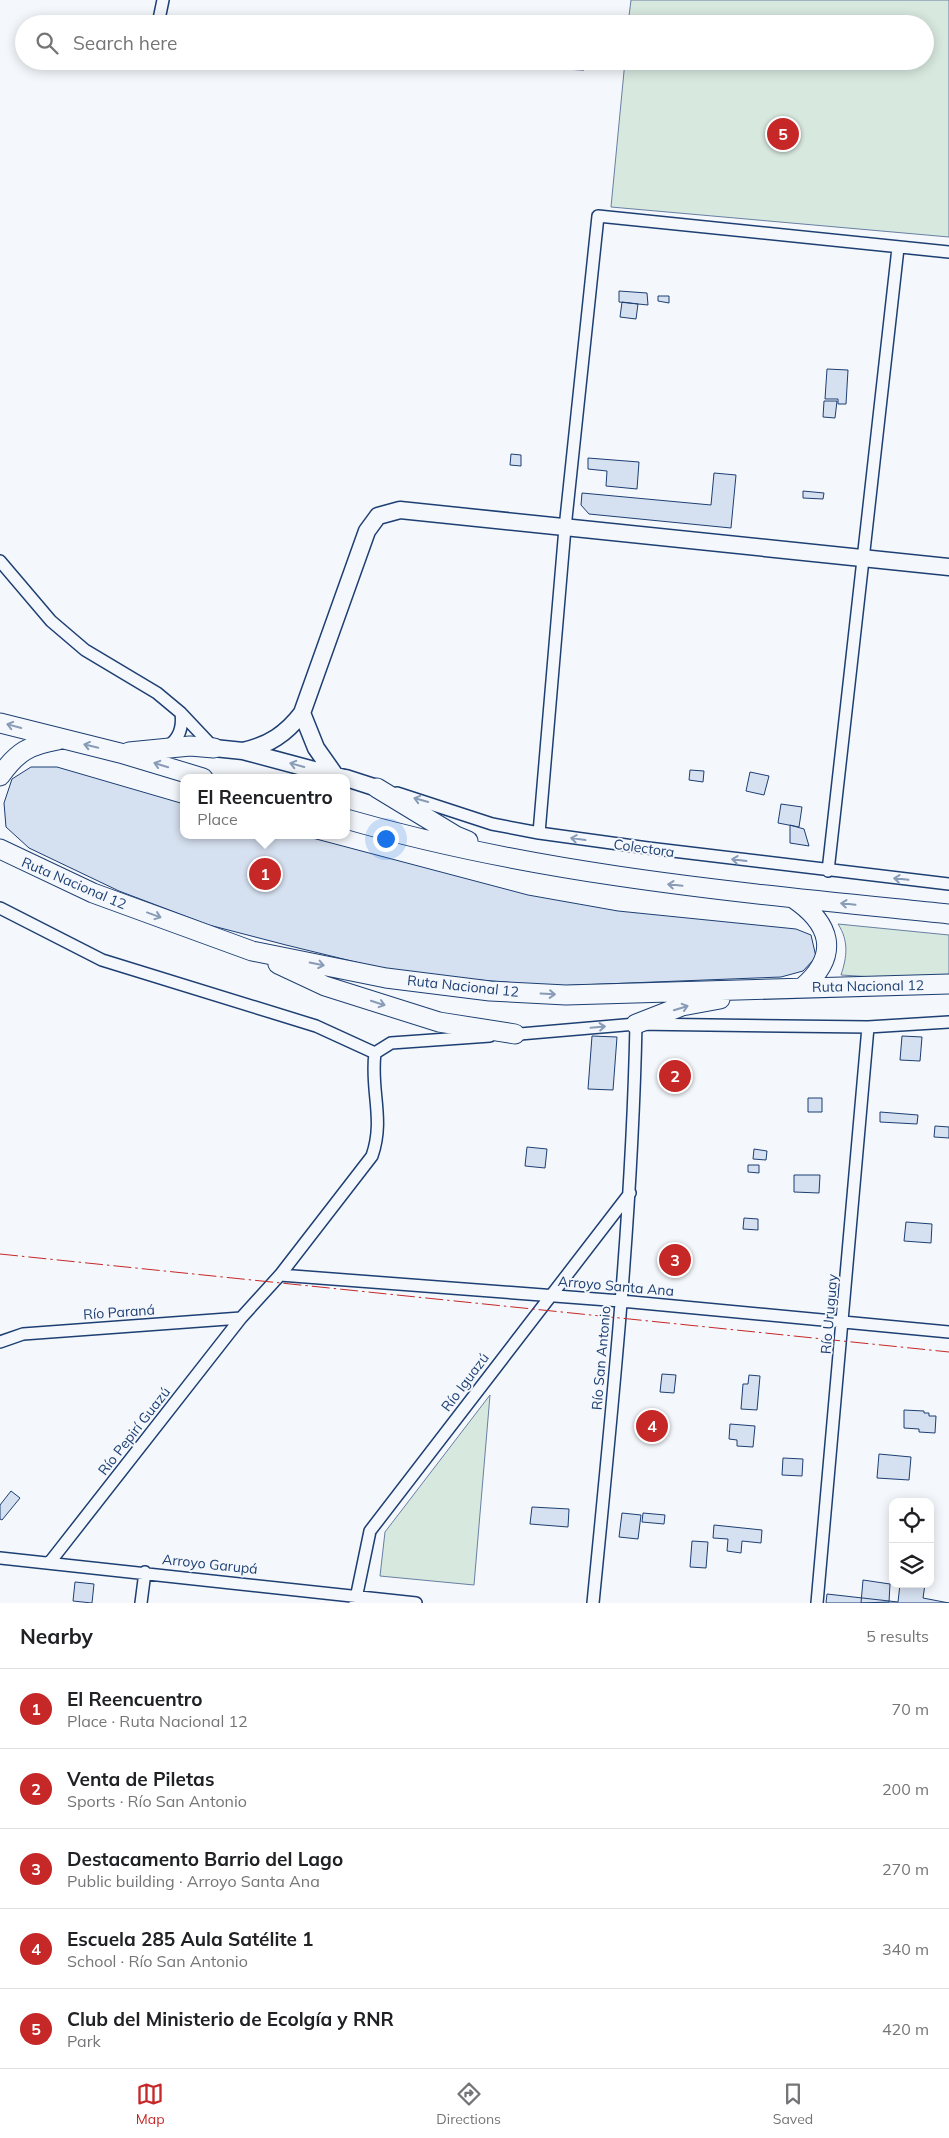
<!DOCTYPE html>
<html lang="en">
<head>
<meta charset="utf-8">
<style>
  :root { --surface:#fff; --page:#f6f6f6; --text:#202124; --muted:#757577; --line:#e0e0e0; --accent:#c62828 }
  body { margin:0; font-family:Mulish,sans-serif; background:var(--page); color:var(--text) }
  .controls { position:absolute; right:15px; bottom:15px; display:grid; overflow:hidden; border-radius:10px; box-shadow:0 2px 12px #0003 }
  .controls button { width:45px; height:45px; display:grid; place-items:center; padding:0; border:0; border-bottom:1px solid var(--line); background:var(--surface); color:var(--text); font:25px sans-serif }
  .you { position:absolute; left:385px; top:838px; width:18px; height:18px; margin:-12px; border:4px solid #fff; border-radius:50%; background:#1a73e8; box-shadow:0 0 0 8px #1a73e833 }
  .badge { display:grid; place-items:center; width:32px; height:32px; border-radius:50%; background:var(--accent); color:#fff; font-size:16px; font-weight:700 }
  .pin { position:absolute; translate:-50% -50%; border:2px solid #fff; box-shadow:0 1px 5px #0006 }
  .popup { position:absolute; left:180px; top:774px; width:170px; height:65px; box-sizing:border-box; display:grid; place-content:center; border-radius:10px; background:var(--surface); filter:drop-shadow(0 1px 4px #0005); font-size:16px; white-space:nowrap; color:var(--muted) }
  .popup b { font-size:19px; color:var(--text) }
  .popup::after { content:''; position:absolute; left:50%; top:100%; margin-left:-10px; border:10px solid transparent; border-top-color:var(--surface) }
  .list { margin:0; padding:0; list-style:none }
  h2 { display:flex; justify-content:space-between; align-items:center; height:65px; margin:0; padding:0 20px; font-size:21px }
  h2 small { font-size:16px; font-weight:400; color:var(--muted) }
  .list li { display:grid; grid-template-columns:32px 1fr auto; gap:15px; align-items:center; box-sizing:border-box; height:80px; padding:0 20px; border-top:1px solid var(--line) }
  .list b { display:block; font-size:19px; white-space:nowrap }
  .list p { margin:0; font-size:16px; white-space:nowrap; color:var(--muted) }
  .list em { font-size:16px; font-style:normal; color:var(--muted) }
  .icon { flex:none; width:28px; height:28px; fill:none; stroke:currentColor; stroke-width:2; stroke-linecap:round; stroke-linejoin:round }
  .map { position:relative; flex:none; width:949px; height:1603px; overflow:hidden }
  .search { position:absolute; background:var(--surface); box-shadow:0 2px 12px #0003; left:15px; right:15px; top:15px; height:55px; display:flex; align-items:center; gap:12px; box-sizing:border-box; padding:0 18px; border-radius:28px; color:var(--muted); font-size:19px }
  .sheet { height:465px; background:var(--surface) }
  nav { display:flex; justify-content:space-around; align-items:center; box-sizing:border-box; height:70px; border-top:1px solid var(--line); background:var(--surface); font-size:14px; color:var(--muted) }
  nav a { display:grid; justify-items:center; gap:2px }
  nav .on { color:var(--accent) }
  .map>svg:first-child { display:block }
  .green { fill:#d7e8df; stroke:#687fa3 }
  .building { fill:#d5e0f0; stroke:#1d3f73 }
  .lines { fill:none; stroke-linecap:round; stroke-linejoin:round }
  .minor-casing { stroke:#1d3f73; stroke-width:14 }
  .secondary-casing { stroke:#1d3f73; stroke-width:19 }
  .trunk-casing { stroke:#1d3f73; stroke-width:21 }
  .minor { stroke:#f4f7fb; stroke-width:11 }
  .secondary { stroke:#f4f7fb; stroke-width:16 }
  .trunk { stroke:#f4f7fb; stroke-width:19 }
  .power { stroke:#c62828; stroke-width:1; stroke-dasharray:18 4 2.5 4; stroke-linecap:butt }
  .oneway { stroke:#889bb7 }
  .labels { text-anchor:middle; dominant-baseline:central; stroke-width:4; stroke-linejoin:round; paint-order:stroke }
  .street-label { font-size:14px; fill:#1d3f73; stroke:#f4f7fb }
</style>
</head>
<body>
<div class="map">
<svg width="949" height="1603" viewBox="0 0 949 1603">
  <rect width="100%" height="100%" fill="#f4f7fb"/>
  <path class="green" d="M631 0H949V237L611 207 625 61H925V24H628Z
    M838 924 949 935V978L906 979 841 975C847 957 849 941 838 924Z
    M490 1395 474 1585 380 1576 385 1532Z"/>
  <path class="building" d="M562 61H584V70L562 69Z
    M619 291 647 293 648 305 619 302Z
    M658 296H669V303L658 301Z
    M622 302 638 304 636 319 620 317Z
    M827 369 848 370 846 404H838V399H825Z
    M824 401H837L835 418 823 417Z
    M511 454 521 455V466L510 465Z
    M588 458 639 462 637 489 606 486 607 471 588 469Z
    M714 473 736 475 731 528 589 514 581 505 582 493 711 505Z
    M803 491 824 493 823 499 803 498Z
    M31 767H57L184 804V835H301L528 895 618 911 796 929 811 935 816 957 803 971 781 977 553 986 454 978 376 967 286 945 209 925 119 891 29 848 6 827 4 803 12 779Z
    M690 770 704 771 703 782 689 780Z
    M750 772 769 776 764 795 746 791Z
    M781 804 802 807 799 827 778 823Z
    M790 825 804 829 809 846 790 843Z
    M592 1036 617 1037 613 1090 588 1089Z
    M902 1036 922 1037 920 1061 900 1060Z
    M808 1098H822V1112H808Z
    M880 1112 918 1115 917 1124 880 1122Z
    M935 1126 949 1127V1138L934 1137Z
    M527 1147 547 1149 545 1168 525 1166Z
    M754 1149 767 1151 766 1160 753 1159Z
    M748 1165H759V1173L748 1172Z
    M794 1175H820L819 1193 794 1192Z
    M744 1218 758 1219V1230L743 1229Z
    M906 1222 932 1224 931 1243 904 1241Z
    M662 1374 676 1375 674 1393 660 1392Z
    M749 1375 760 1376 757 1410 741 1409 743 1384H748Z
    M904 1410 924 1411V1413H929V1416H936L935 1433 919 1432V1429L904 1428Z
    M730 1424 755 1426 753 1447 737 1446V1440L729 1439Z
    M879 1454 911 1457 909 1480 877 1478Z
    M783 1458 803 1459 802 1476 782 1475Z
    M11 1491 20 1498 2 1520 0 1519V1505Z
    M532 1507 569 1509 568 1527 530 1524Z
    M622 1513 641 1515 638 1539 619 1537Z
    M643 1513 665 1515 664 1524 642 1522Z
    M714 1525 762 1530 761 1543 742 1541 741 1553 727 1551 728 1539 713 1538Z
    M692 1541 708 1542 706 1568 690 1567Z
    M863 1580 890 1584 889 1602 861 1603Z
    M75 1582 94 1584 92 1603 73 1601Z
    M900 1584H925L923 1598 949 1603H826L827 1594 898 1602Z"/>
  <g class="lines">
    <defs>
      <path id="minor" d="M158 24 163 0
        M0 561 51 621 85 650 157 693 181 713 214 748
        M166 747C179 740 183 728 181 713
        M397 793 492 824 539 833 648 848 949 884
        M539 833 565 528 598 216 949 252
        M828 871 898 248
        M0 908 102 960 316 1026 375 1053
        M508 1035 636 1024 868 1027 949 1022
        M280 1275 621 1301 949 1332
        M0 1342 23 1334 241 1318
        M0 1558 416 1603
        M50 1562 241 1318 280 1275 372 1156C385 1119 370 1090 375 1053L391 1043 490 1036
        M141 1603 145 1572
        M355 1603 370 1531 630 1193
        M593 1603C612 1410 632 1218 636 1024
        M817 1603 868 1027"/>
      <path id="secondary" d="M302 713 316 748 335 775
        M214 748 243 751 344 778
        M243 751C269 745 286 734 302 713L367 531 378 516 400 510 949 567
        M346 778 377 788"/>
      <path id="trunk" d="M0 723 120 753 203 778
        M129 752 190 746 214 748
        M0 776C17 752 29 745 58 740
        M377 788 456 836 468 841
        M346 819C543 876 746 893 949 914
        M0 849 93 893 252 951 386 978 490 991 566 995 949 984
        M793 898C830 923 841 954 803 987
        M278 964 325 986 439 1022 515 1034
        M636 1024 682 1006 720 999"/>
    </defs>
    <use href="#minor" class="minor-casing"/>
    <use href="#secondary" class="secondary-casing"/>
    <use href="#trunk" class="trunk-casing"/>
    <use href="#minor" class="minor"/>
    <use href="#secondary" class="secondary"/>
    <use href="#trunk" class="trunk"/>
    <path class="power" d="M0 1254 949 1352"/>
  </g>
  <defs><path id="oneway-shaft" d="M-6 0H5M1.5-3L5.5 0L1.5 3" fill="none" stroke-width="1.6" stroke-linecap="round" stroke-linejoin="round" transform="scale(1.25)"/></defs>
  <g class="oneway">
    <use href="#oneway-shaft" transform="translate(14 726) rotate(-165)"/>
    <use href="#oneway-shaft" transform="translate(91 746) rotate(-167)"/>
    <use href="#oneway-shaft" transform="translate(161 765) rotate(-163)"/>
    <use href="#oneway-shaft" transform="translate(297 765) rotate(-165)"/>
    <use href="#oneway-shaft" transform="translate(421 800) rotate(-164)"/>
    <use href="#oneway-shaft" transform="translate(578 839) rotate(-172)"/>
    <use href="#oneway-shaft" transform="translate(739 860) rotate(-173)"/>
    <use href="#oneway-shaft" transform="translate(901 879) rotate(-174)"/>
    <use href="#oneway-shaft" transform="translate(675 885) rotate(-174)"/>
    <use href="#oneway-shaft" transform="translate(848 904) rotate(-174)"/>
    <use href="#oneway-shaft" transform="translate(154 915) rotate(20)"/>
    <use href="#oneway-shaft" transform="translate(317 964) rotate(11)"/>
    <use href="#oneway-shaft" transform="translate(548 994) rotate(3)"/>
    <use href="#oneway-shaft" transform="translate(378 1003) rotate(18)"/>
    <use href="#oneway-shaft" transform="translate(681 1008) rotate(-17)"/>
    <use href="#oneway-shaft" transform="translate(598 1027) rotate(-5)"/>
  </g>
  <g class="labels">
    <g class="street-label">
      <text transform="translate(644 848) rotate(8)">Colectora</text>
      <text transform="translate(74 883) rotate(23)">Ruta Nacional 12</text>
      <text transform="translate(463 986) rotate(6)">Ruta Nacional 12</text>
      <text transform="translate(868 986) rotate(-1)">Ruta Nacional 12</text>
      <text transform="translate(616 1286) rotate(5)">Arroyo Santa Ana</text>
      <text transform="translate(119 1312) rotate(-4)">Río Paraná</text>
      <text transform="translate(829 1314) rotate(-85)">Río Uruguay</text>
      <text transform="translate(601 1358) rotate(-85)">Río San Antonio</text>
      <text transform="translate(465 1382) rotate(-53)">Río Iguazú</text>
      <text transform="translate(134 1431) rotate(-52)">Río Pepirí Guazú</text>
      <text transform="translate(210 1564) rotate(6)">Arroyo Garupá</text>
    </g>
  </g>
</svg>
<div class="controls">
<button><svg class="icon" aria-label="locate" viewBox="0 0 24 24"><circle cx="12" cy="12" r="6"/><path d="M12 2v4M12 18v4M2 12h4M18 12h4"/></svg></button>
<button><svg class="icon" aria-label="layers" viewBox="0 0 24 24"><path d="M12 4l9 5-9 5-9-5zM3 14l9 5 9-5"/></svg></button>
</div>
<div class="you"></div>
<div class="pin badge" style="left:265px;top:874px">1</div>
<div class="popup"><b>El Reencuentro</b>Place</div>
<div class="pin badge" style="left:675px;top:1076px">2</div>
<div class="pin badge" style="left:675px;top:1260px">3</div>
<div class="pin badge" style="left:652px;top:1426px">4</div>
<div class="pin badge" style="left:783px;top:134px">5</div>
<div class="search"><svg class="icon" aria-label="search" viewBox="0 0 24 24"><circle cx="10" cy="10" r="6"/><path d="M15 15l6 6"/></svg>Search here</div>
</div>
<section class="sheet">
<h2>Nearby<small>5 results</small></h2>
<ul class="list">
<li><span class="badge">1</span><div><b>El Reencuentro</b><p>Place · Ruta Nacional 12</p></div><em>70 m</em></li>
<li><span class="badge">2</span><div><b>Venta de Piletas</b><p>Sports · Río San Antonio</p></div><em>200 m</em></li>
<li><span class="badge">3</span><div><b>Destacamento Barrio del Lago</b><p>Public building · Arroyo Santa Ana</p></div><em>270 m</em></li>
<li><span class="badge">4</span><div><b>Escuela 285 Aula Satélite 1</b><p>School · Río San Antonio</p></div><em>340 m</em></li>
<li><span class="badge">5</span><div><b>Club del Ministerio de Ecolgía y RNR</b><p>Park</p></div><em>420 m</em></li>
</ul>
</section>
<nav>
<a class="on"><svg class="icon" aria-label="map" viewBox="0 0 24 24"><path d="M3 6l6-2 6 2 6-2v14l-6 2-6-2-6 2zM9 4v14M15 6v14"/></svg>Map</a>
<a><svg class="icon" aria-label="directions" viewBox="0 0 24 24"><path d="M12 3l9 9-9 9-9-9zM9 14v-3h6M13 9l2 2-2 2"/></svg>Directions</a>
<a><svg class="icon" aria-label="saved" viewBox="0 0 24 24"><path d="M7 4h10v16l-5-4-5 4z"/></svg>Saved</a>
</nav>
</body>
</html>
